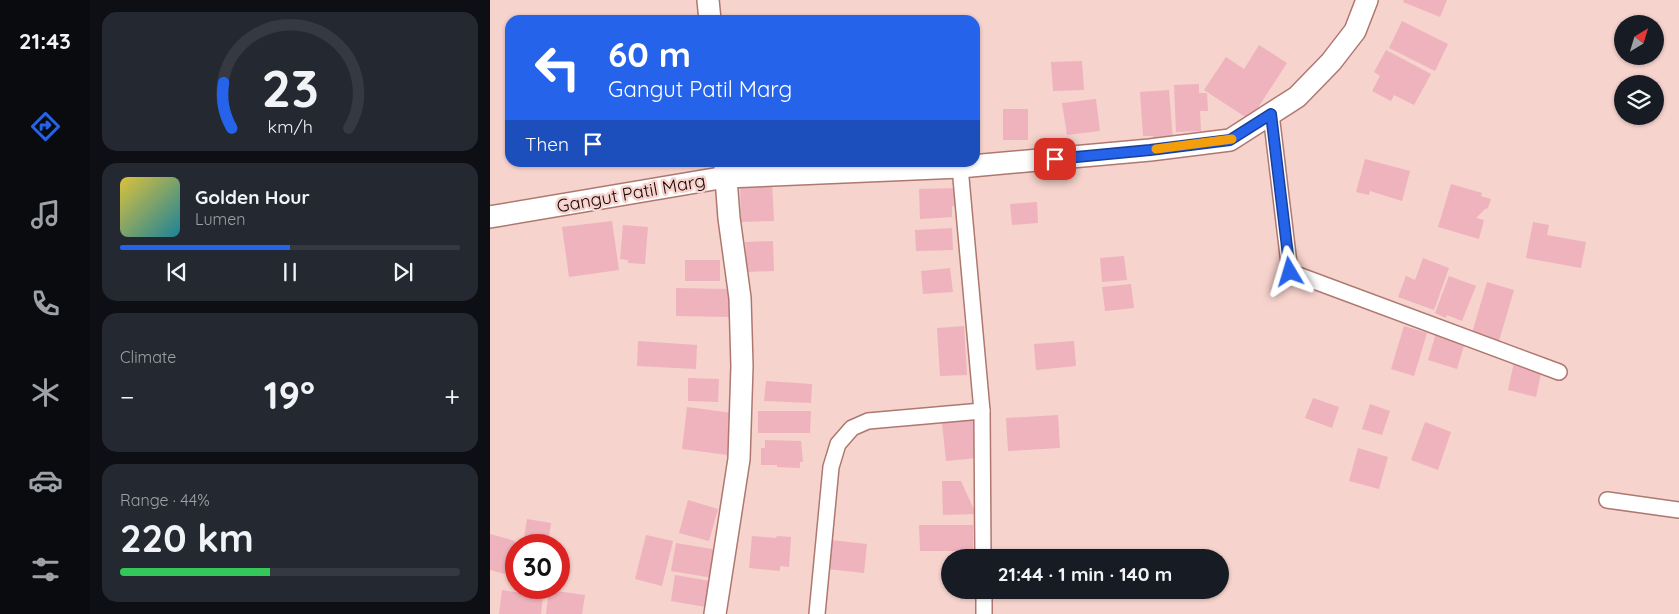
<!DOCTYPE html>
<html lang="en">
<head>
<meta charset="utf-8">
<style>
	:root { --surface:#171b24; --page:#242831; --text:#f1f3f6; --muted:#9ea1a6; --line:#363941; --accent:#2563eb }
	body { margin:0; font-family:Quicksand,sans-serif; background:var(--page); color:var(--text); height:100vh; display:flex; flex-direction:column; font-size:19px; white-space:nowrap }
	* { box-sizing:border-box; margin:0 }
	p { font-size:16px; color:var(--muted) }
	.icon { flex:none; width:28px; height:28px; fill:none; stroke:currentColor; stroke-width:2; stroke-linecap:round; stroke-linejoin:round }
	.map { position:relative; flex:1; overflow:hidden }
	.details { display:flex; flex-direction:column; gap:12px; padding:12px; background:#0d0f14; width:400px }
	.details>* { flex:none }
	.banner { position:absolute; left:15px; top:15px; width:475px; height:152px; border-radius:15px; box-shadow:0 1px 4px #0004; background:#2563eb; color:#fff; overflow:hidden }
	.needle { width:32px; rotate:38deg }
	.tools { position:absolute; left:1124px; top:15px; display:grid; gap:10px }
	.tools a { display:grid; place-items:center; width:50px; height:50px; border-radius:50%; background:var(--surface); box-shadow:0 1px 4px #0004; font-size:25px }
	.speed { position:absolute; left:15px; top:534px; display:flex; gap:10px; font-size:25px; font-weight:700; text-align:center }
	.speed>* { display:grid; place-content:center; width:65px; height:65px; border-radius:50%; background:var(--surface); box-shadow:0 1px 4px #0004; line-height:1 }
	.speed .limit { border:8px solid #d22; background:#fff; color:#111 }
	.pin { position:absolute; display:grid; place-items:center; width:42px; height:42px; color:#fff; margin:-21px; border-radius:10px; box-shadow:0 2px 8px #0006 }
	.me { position:absolute; width:55px; margin:-28px; rotate:353deg; stroke-linejoin:round; filter:drop-shadow(0 0 4px #0008) }
	.turn { display:flex; align-items:center; gap:18px; height:105px; padding:0 20px; font-size:22px }
	.turn .icon { width:65px; height:65px; stroke-width:2.5 }
	.turn b { display:block; font-size:35px; line-height:42px }
	.then { display:flex; align-items:center; height:48px; padding:0 20px; background:#0003; gap:10px; font-size:19px }
	.big { font-size:38px; font-weight:700; line-height:1.1 }
	.details .card { flex:1; display:flex; flex-direction:column; justify-content:center; gap:8px; min-width:0; padding:0 18px; border-radius:15px; background:var(--page) }
	.details .dial { align-items:center; gap:0 }
	.dial svg { height:130px; overflow:visible; fill:none; stroke:var(--line); stroke-width:7; stroke-linecap:round; text-anchor:middle }
	.dial text { fill:var(--text); stroke:none }
	.song { display:flex; align-items:center; gap:15px }
	.cover { width:60px; height:60px; border-radius:8px; background:linear-gradient(135deg,hsl(50 70% 55%),hsl(190 70% 35%)) }
	.played { height:5px; border-radius:2px; background:linear-gradient(90deg,var(--accent) 50%,var(--line) 50%) }
	.keys { display:flex; justify-content:space-around; direction:ltr }
	.heat { display:flex; justify-content:space-between; align-items:center; font-size:28px; direction:ltr }
	.charge { height:8px; border-radius:4px; background:linear-gradient(90deg,#34c759 44%,var(--line) 0) }
	.trip { position:absolute; left:451px; top:549px; width:288px; height:50px; border-radius:25px; background:var(--surface); box-shadow:0 1px 4px #0004; font-weight:700; line-height:50px; text-align:center }
	main { display:flex; flex:1; min-height:0 }
	.tabs { display:flex; flex-direction:column; width:90px; justify-content:space-around; align-items:center; background:#090b0e; color:var(--muted) }
	.tabs .icon { width:35px; height:35px }
	.tabs .selected { color:var(--accent) }
	.tabs b { font-size:22px; color:var(--text) }
	.map>svg:first-child { display:block }
</style>
</head>
<body>
<main>
<nav class="tabs">
<b>21:43</b>
<svg class="icon selected" aria-label="directions" viewBox="0 0 24 24"><path d="M12 3l9 9-9 9-9-9zM9 14v-3h6M13 9l2 2-2 2"/></svg>
<svg class="icon" aria-label="music" viewBox="0 0 24 24"><path d="M9 18V5l10-2v13"/><circle cx="6" cy="18" r="3"/><circle cx="16" cy="16" r="3"/></svg>
<svg class="icon" aria-label="phone" viewBox="0 0 24 24"><path d="M5 4h4l2 5-3 2q2 4 5 5l2-3 5 2v4C11 20 4 13 5 4z"/></svg>
<svg class="icon" aria-label="climate" viewBox="0 0 24 24"><path d="M12 3v18M4 7l16 10M4 17L20 7"/></svg>
<svg class="icon" aria-label="car" viewBox="0 0 24 24"><path d="M5 17H2v-5l4-1 3-4h7l3 4 3 1v5h-3M9 17h6M6 11h13"/><circle cx="7" cy="17" r="2"/><circle cx="17" cy="17" r="2"/></svg>
<svg class="icon" aria-label="filters" viewBox="0 0 24 24"><path d="M4 7h16M4 17h16"/><circle cx="9" cy="7" r="2"/><circle cx="15" cy="17" r="2"/></svg>
</nav>
<section class="details">
<div class="card dial"><svg viewBox="0 0 100 80">
<path d="M14 69A42 42 0 1 1 86 69"/>
<path d="M14 69A42 42 0 0 1 9 41" stroke="#2563eb"/>
<text x="50" y="56" font-size="32" font-weight="700">23</text>
<text x="50" y="72" font-size="11">km/h</text>
</svg></div>
<div class="card">
<div class="song"><i class="cover"></i><div><b>Golden Hour</b><p>Lumen</p></div></div>
<div class="played"></div>
<div class="keys"><svg class="icon" aria-label="previous" viewBox="0 0 24 24"><path d="M18 5L8 12l10 7zM5 5v14"/></svg><svg class="icon" aria-label="pause" viewBox="0 0 24 24"><path d="M8 5v14M16 5v14"/></svg><svg class="icon" aria-label="next" viewBox="0 0 24 24"><path d="M6 5l10 7-10 7zM19 5v14"/></svg></div>
</div>
<div class="card"><p>Climate</p>
<div class="heat"><a>−</a><b class="big">19°</b><a>+</a></div>
</div>
<div class="card"><p>Range · 44%</p><b class="big">220 km</b><div class="charge"></div></div>
</section>
<div class="map">
<svg width="1189" height="614" viewBox="0 0 1189 614">
	<rect width="100%" height="100%" fill="#f7d3cd"/>
	<!-- building -->
	<g fill="#eeb3bd">
		<polygon points="914,0 957,0 950,17 913,2"/>
		<polygon points="290,15 322,19 322,20 289,20"/>
		<polygon points="912,21 958,44 945,71 899,48"/>
		<polygon points="769,45 797,63 760,120 714,90 736,57 754,69"/>
		<polygon points="896,50 941,74 924,105 904,95 901,101 882,91 890,76 884,72"/>
		<polygon points="592,61 594,90 563,91 561,62"/>
		<polygon points="709,84 709,93 717,93 718,111 710,111 711,131 686,132 684,85"/>
		<polygon points="679,90 683,140 663,142 663,136 653,136 650,92"/>
		<polygon points="606,99 610,131 577,135 572,103"/>
		<rect x="513" y="109" width="25" height="31"/>
		<polygon points="875,159 920,171 912,201 880,191 879,195 866,192"/>
		<polygon points="282,183 284,221 251,222 250,184"/>
		<polygon points="961,184 992,193 991,196 1001,199 998,208 995,209 986,218 994,220 989,239 948,227"/>
		<polygon points="466,188 467,206 462,206 462,217 430,219 429,189"/>
		<polygon points="547,202 548,223 522,225 520,204"/>
		<polygon points="122,221 129,270 79,277 72,227"/>
		<polygon points="1043,222 1059,225 1057,235 1096,242 1091,268 1036,258"/>
		<polygon points="133,225 158,227 155,264 138,263 138,260 130,259"/>
		<polygon points="462,228 463,250 426,251 425,230"/>
		<polygon points="283,241 284,271 257,272 255,242"/>
		<polygon points="634,256 637,280 612,282 610,258"/>
		<polygon points="933,258 959,268 944,310 908,297 916,276 925,280"/>
		<rect x="195" y="260" width="35" height="21"/>
		<polygon points="460,268 463,292 433,294 431,271"/>
		<polygon points="959,276 986,286 972,321 957,315 956,318 945,313"/>
		<polygon points="997,282 1024,290 1009,341 982,333"/>
		<polygon points="641,284 644,308 615,311 612,287"/>
		<polygon points="186,288 242,289 241,317 186,316"/>
		<polygon points="474,326 477,375 450,376 447,328"/>
		<polygon points="914,326 937,333 924,376 901,369"/>
		<polygon points="946,333 975,342 967,369 938,360"/>
		<polygon points="148,341 207,345 206,369 147,366"/>
		<polygon points="584,341 586,366 546,370 544,344"/>
		<polygon points="1024,362 1052,369 1046,397 1018,390"/>
		<polygon points="198,378 229,379 228,402 198,401"/>
		<polygon points="276,381 322,384 321,403 274,401"/>
		<polygon points="823,398 849,407 842,428 815,418"/>
		<polygon points="880,404 900,411 892,435 872,429"/>
		<polygon points="197,407 250,414 245,456 192,449"/>
		<polygon points="268,411 321,411 320,433 268,433"/>
		<polygon points="568,415 570,448 518,451 516,418"/>
		<polygon points="484,420 488,458 456,461 452,423"/>
		<polygon points="935,422 961,432 948,470 921,460"/>
		<polygon points="275,440 311,441 313,462 310,462 310,468 287,467 287,465 271,465 271,448 275,448"/>
		<polygon points="868,448 898,457 889,489 859,481"/>
		<polygon points="452,481 471,481 486,514 453,515"/>
		<polygon points="198,500 228,509 219,541 189,533"/>
		<polygon points="37,519 61,523 58,545 33,545"/>
		<polygon points="429,525 483,525 483,551 430,551"/>
		<polygon points="0,534 25,541 15,574 0,570"/>
		<polygon points="156,535 183,541 172,586 145,579"/>
		<polygon points="262,536 286,538 287,536 301,537 299,567 290,566 290,571 259,568"/>
		<polygon points="341,540 377,544 374,573 338,569"/>
		<polygon points="186,543 228,550 223,578 181,571"/>
		<polygon points="185,575 226,582 221,608 181,601"/>
		<polygon points="12,590 53,596 51,614 9,614"/>
		<polygon points="59,590 95,595 92,614 56,614"/>
	</g>
	<g fill="none" stroke-linecap="round" stroke-linejoin="round">
		<!-- street casing -->
		<g stroke="#ae7870" stroke-width="18">
			<g id="street">
				<polyline points="781,114 800,272 1069,372"/>
				<polyline points="470,167 492,411 493,558"/>
				<polyline points="1117,500 1189,510"/>
				<polyline points="494,590 494,614"/>
				<polyline points="327,614 341,467 348,444 362,428 378,421 492,411"/>
			</g>
		</g>
		<!-- secondary casing -->
		<g stroke="#ae7870" stroke-width="24">
			<g id="secondary">
				<polyline points="218,0 220,20"/>
				<polyline points="0,217 236,177 470,167 660,150 740,140 807,97 841,62 865,31 877,0"/>
				<polyline points="225,614 249,459 252,366 250,298 239,218 235,165"/>
			</g>
		</g>
		<!-- street -->
		<use href="#street" stroke="#fff" stroke-width="15"/>
		<!-- secondary -->
		<use href="#secondary" stroke="#fff" stroke-width="21"/>
	</g>
	<g fill="none" stroke-linecap="round" stroke-linejoin="round">
		<!-- route casing -->
		<g stroke="#184099" stroke-width="12">
			<polyline id="route" points="565,159 660,150 740,140 781,114 800,272"/>
		</g>
		<!-- route -->
		<use href="#route" stroke="#2563eb" stroke-width="9"/>
		<!-- slow -->
		<polyline stroke="#f59e0b" stroke-width="9" points="666,149 742,139"/>
	</g>
	<g text-anchor="middle" dominant-baseline="central" stroke-width="5" stroke-linejoin="round" paint-order="stroke">
		<!-- street labels -->
		<g font-size="18" fill="#190605" stroke="#f7d3cd">
			<text transform="translate(141 193) rotate(-10)">Gangut Patil Marg</text>
		</g>
	</g>
</svg>
<div class="tools">
<a><svg class="needle" viewBox="-14 -14 28 28"><path d="M0-13l5 13h-10z" fill="#e53935"/><path d="M0 13l5-13h-10z" fill="#9ea1a6"/></svg></a>
<a><svg class="icon" aria-label="layers" viewBox="0 0 24 24"><path d="M12 4l9 5-9 5-9-5zM3 14l9 5 9-5"/></svg></a>
</div>
<div class="speed"><div class="limit">30</div></div>
<div class="pin" style="left:565px;top:159px;background:#d93025"><svg class="icon" aria-label="arrive" viewBox="0 0 24 24"><path d="M6 21V4h12l-3 4 3 4H6"/></svg></div>
<svg class="me" style="left:800px;top:272px" viewBox="-20 -20 40 40"><path d="M0-17L14 15 0 8-14 15z" fill="#2563eb" stroke="#fff" stroke-width="4"/></svg>
<div class="trip">21:44 · 1 min · 140 m</div>
<div class="banner">
<div class="turn"><svg class="icon" aria-label="left" viewBox="0 0 24 24"><path d="M17 20v-9H6M10 6l-5 5 5 5"/></svg><div><b>60 m</b>Gangut Patil Marg</div></div>
<div class="then">Then<svg class="icon" aria-label="arrive" viewBox="0 0 24 24"><path d="M6 21V4h12l-3 4 3 4H6"/></svg></div>
</div>
</div>
</main>
</body>
</html>
